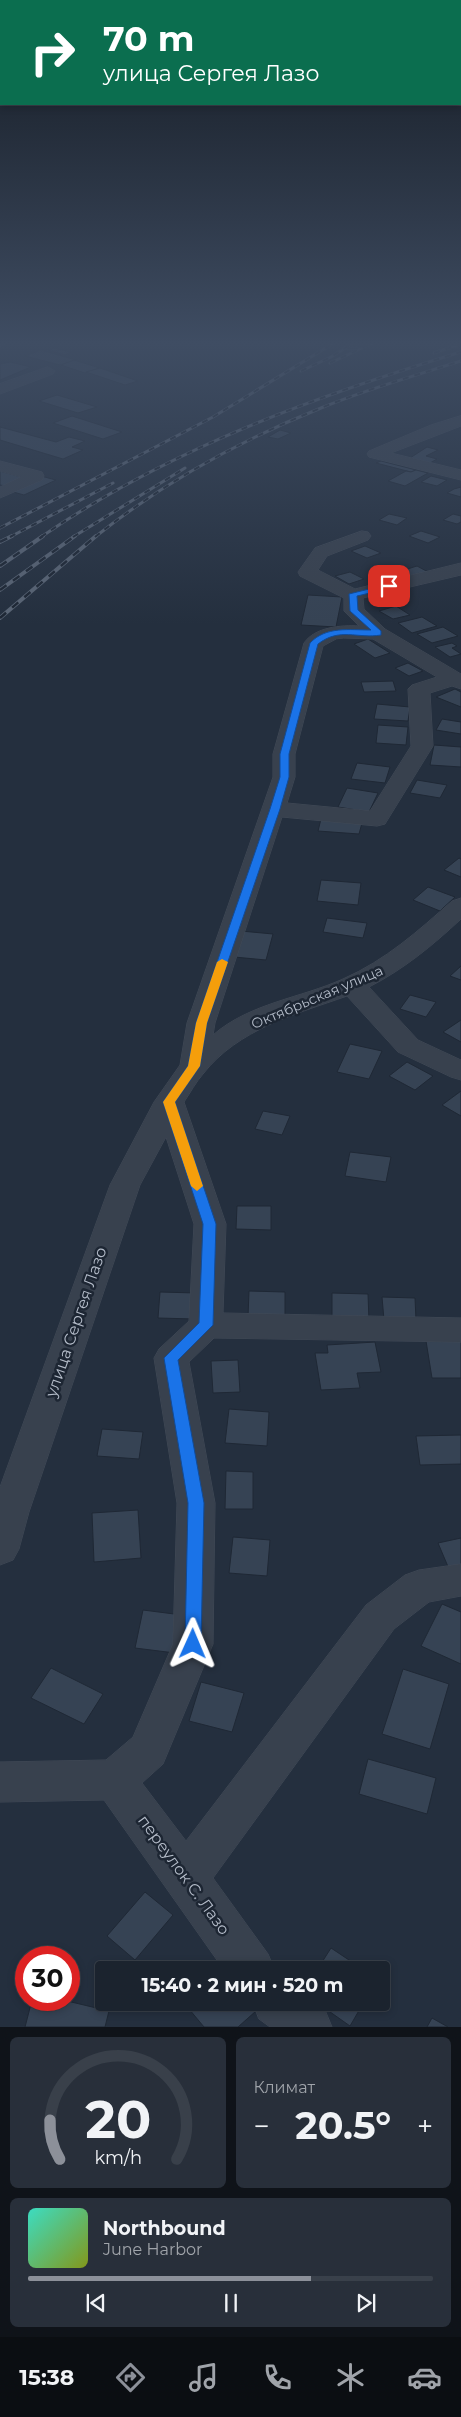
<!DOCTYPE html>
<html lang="ru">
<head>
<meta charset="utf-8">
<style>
	:root { --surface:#1b232e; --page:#282f3a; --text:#f1f3f6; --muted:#a0a4aa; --line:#39404a; --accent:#8c9099 }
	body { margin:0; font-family:Montserrat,sans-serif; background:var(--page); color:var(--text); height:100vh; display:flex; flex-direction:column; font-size:19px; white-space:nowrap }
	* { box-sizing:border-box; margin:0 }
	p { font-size:16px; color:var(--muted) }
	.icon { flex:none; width:28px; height:28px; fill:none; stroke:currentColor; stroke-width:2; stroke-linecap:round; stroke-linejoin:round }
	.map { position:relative; height:2027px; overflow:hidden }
	.side { display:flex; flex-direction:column; gap:10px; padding:10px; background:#0f1319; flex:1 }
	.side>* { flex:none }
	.hud { position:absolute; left:0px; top:0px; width:461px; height:105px; box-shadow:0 2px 8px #0003,0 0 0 1px var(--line); background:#0b6e4f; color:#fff; overflow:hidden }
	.speed { position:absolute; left:15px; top:1946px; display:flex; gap:10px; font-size:25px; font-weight:700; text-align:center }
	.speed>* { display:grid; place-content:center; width:65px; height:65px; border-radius:50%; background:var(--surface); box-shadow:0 2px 8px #0003,0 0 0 1px var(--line); line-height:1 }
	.speed .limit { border:8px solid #d22; background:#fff; color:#111 }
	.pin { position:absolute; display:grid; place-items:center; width:42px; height:42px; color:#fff; margin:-21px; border-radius:10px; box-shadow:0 2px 8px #0006 }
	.me { position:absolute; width:55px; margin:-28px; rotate:1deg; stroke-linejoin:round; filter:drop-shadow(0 0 4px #0008) }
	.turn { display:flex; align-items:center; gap:18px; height:105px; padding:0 20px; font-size:22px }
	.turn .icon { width:65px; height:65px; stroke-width:2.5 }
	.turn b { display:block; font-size:35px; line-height:42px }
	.big { font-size:38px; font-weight:700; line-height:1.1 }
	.side .tile { flex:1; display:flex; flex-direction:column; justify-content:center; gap:8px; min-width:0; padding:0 18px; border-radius:8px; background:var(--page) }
	.side .dial { align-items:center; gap:0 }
	.dial svg { height:130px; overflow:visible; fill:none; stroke:var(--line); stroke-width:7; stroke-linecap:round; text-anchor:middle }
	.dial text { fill:var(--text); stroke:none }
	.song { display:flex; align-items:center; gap:15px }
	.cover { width:60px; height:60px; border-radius:8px; background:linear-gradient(135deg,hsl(170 70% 55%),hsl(70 70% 35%)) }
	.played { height:5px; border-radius:2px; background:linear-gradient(90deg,var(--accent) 70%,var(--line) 70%) }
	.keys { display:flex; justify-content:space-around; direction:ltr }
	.heat { display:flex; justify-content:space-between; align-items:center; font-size:28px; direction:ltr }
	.side .tiles { flex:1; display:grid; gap:10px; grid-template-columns:1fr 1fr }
	.tile:last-child { grid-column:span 2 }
	.trip { position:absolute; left:95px; top:1961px; width:295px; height:50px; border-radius:5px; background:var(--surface); box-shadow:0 2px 8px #0003,0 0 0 1px var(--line); font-weight:700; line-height:50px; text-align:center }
	.dock { display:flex; height:80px; justify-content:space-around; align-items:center; background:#0b0e12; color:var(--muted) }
	.dock .icon { width:35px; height:35px }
	.dock .selected { color:var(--accent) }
	.dock b { font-size:22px; color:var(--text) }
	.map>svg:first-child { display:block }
</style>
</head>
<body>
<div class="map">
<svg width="461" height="2027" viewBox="0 0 461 2027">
	<rect width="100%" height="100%" fill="#242f3e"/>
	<!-- building -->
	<g fill="#364354" stroke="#1f2835">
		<polygon points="362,341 372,341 351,352 344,350"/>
		<polygon points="54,348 71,352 65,355 48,350"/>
		<polygon points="41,350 76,360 60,365 25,356"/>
		<polygon points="74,360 100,368 85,373 61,365"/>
		<polygon points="10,362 31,367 0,380 0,364"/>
		<polygon points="100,368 138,381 125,385 86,372"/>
		<polygon points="57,395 97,407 78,413 39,401"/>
		<polygon points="72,416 122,432 103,439 53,423"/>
		<polygon points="0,427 56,442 69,437 85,441 72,447 83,450 63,459 0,440"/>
		<polygon points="280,430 291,433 278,439 268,437"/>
		<polygon points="427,447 438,450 426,456 437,459 430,463 410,458"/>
		<polygon points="381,461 416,470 411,472 376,463"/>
		<polygon points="416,470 428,473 405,486 388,481 406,471 411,472"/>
		<polygon points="0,471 25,478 6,486 0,485"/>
		<polygon points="37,475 56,480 24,495 6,490"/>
		<polygon points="431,476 447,480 437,486 421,482"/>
		<polygon points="461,487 461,497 447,493 454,489"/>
		<polygon points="389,514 407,518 397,525 379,520"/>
		<polygon points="453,514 461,516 461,522 457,524 443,520"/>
		<polygon points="421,531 440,537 428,543 409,536"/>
		<polygon points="365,546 381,553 367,558 351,551"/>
		<polygon points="417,566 430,573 414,578 401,571"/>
		<polygon points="350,572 364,579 349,584 335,576"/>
		<polygon points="308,595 342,597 336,627 301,625"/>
		<polygon points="396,606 410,615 393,619 379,611"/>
		<polygon points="422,617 437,626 412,633 398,623"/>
		<polygon points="443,627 458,636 432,643 417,634"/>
		<polygon points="368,639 390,653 375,658 354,644"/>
		<polygon points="452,643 457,646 452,648 461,654 450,657 435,647"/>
		<polygon points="408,663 423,671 409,676 395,668"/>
		<polygon points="393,681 396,691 364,692 361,682"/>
		<polygon points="455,689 461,692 461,707 436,697"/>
		<polygon points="377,704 410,707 408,721 374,719"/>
		<polygon points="442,719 461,722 461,734 436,730"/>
		<polygon points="378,725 408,727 406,745 376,743"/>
		<polygon points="434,745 461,747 461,767 430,765"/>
		<polygon points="357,763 390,767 385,783 351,779"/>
		<polygon points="417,780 447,785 440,798 410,793"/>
		<polygon points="347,788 378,793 369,812 338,807"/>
		<polygon points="321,819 362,823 359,834 318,831"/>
		<polygon points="459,858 461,859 461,877 444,870"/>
		<polygon points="321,880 361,883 358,905 317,901"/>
		<polygon points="428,887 455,897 440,911 413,900"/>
		<polygon points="327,918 367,923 363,938 323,932"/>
		<polygon points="241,931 273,934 266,960 234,957"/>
		<polygon points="461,966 461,980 450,976"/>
		<polygon points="410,995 436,1002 426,1017 400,1009"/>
		<polygon points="461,1020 461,1042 443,1032"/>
		<polygon points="350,1044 382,1051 369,1079 337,1072"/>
		<polygon points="407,1062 433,1076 415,1090 389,1076"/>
		<polygon points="461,1091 461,1116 442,1105"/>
		<polygon points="263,1111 290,1116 282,1135 255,1129"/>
		<polygon points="350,1152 391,1157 386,1182 345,1176"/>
		<polygon points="237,1206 271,1206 271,1230 236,1229"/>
		<polygon points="249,1291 285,1292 285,1318 248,1317"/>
		<polygon points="160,1292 196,1293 194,1319 158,1318"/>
		<polygon points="332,1293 368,1294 369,1321 332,1320"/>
		<polygon points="382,1297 415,1298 416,1320 384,1320"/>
		<polygon points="461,1340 461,1378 432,1378 426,1341"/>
		<polygon points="375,1342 381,1372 357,1373 360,1388 321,1390 315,1353 328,1353 327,1345"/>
		<polygon points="238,1360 240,1392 213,1393 211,1361"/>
		<polygon points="229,1409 269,1412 267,1446 225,1443"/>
		<polygon points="102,1429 143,1432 139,1459 97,1456"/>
		<polygon points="461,1435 461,1464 420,1465 416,1436"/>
		<polygon points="226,1471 253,1472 253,1509 225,1509"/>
		<polygon points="138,1510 141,1558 94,1562 92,1513"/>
		<polygon points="233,1537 270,1540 267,1576 229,1573"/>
		<polygon points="461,1538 461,1567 449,1569 438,1543"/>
		<polygon points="442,1604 461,1612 461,1664 421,1646"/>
		<polygon points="143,1610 182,1615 175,1653 135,1648"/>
		<polygon points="51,1668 103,1694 84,1724 31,1698"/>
		<polygon points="403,1669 449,1684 430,1749 382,1734"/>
		<polygon points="201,1682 244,1693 232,1732 189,1721"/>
		<polygon points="368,1759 436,1778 427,1814 359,1794"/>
		<polygon points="145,1892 173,1915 135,1960 107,1936"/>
		<polygon points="331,1948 364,1970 317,1970"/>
		<polygon points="32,2000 63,2000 109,2011 105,2027 25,2027"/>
		<polygon points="249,2002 256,2011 238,2027 204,2027 184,2003"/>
		<polygon points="316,2002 364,2002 350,2026"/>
		<polygon points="432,2018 448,2027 427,2027"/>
	</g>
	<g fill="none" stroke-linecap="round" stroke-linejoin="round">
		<!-- minor casing -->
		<g stroke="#414a57" stroke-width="1">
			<g id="minor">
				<polygon points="48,367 55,371 53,374 0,394 0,384"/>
				<polygon points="461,416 461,426 391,453 461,470 461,480 369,457 367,454 369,451 431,425"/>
				<polygon points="0,461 42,472 44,476 42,480 0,498 0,487 21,477 0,471"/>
				<path d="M362 531 368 532 371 536 368 540 327 556 318 570 355 589 461 563V575L363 598 364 609 385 629 461 674V689L452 686 430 693 433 746 385 824 377 826 282 817 215 1023 213 1035C250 1003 301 998 343 979 386 960 418 931 452 901L461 898V919C432 946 404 969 369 987L418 1040 461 1060V1080L451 1077 398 1052 347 996C296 1014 238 1029 203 1074 196 1082 190 1093 184 1102L226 1224 223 1313 461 1318V1342L214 1338 189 1362 215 1503 213 1644 163 1764 142 1783 186 1841 366 1605 405 1575 419 1570 461 1564V1596L429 1602 394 1629 213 1878 268 1954 275 1970H224L104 1800 0 1802V1762L106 1760 133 1737 173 1644 177 1503 154 1358 159 1349 189 1321 194 1224 166 1137 140 1185 29 1512 19 1549 13 1560 0 1565V1487L110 1185 154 1102 180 1065 187 1023 273 777V754L304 643C315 627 341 625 359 626L344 611V598L300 576 298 572 315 548ZM344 638 373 639 437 677 412 685 408 689 411 746 370 811 287 803 295 777V754L323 646 336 639Z"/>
				<polygon points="253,2002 315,2002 325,2010 332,2027 270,2027 259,2019"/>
			</g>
		</g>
		<!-- major casing -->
		<g stroke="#414a57" stroke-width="1">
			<polygon id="major" points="0,341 11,341 0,347"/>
		</g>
		<!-- minor -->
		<use href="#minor" fill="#38414e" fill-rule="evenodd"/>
		<!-- major -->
		<use href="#major" fill="#56606e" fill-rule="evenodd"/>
		<!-- rail-far1 casing -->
		<g stroke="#5a6575" stroke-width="3">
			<g id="rail-far1">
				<polyline points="434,353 461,344"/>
				<polyline points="330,363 377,341"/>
				<polyline points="301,371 331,357 356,341"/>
				<polyline points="0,528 213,417 337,341"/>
				<polyline points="10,537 113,483"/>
				<path d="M41 537C169 449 314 397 461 352"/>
				<polyline points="73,537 185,468"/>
				<path d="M95 537C163 483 241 440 321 408 367 389 414 376 461 361"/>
			</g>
		</g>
		<!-- rail casing -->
		<g stroke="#5a6575" stroke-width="4">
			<g id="rail">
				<polyline points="0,542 12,536"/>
				<polyline points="0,566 43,536"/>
				<polyline points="0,590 75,536"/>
				<polyline points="0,618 96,536"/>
			</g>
		</g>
		<!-- rail-far1 -->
		<use href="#rail-far1" stroke="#1d2633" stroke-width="2" stroke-dasharray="6" stroke-linecap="butt"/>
		<!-- rail -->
		<use href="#rail" stroke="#1d2633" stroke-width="2.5" stroke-dasharray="8" stroke-linecap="butt"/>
	</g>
	<!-- sky -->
	<linearGradient id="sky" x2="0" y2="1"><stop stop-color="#141a22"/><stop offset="0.55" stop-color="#3f4d63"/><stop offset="1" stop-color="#3f4d63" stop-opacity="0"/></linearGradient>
	<rect width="461" height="624" fill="url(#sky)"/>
	<!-- route -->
	<path fill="#1a73e8" stroke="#114b97" d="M389 584H392V588L357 596 358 610 381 631V635C357 639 340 627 318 644L289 754V777L280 809 207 1023 200 1066 175 1102 216 1224 213 1325 178 1360 204 1503 201 1644 199 1649 193 1651 187 1649 185 1644 188 1503 164 1358 199 1323 203 1224 163 1102 188 1066 196 1023 270 809 280 777V754L310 643C326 626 349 630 371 630L350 611 349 594Z"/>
	<!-- slow -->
	<polygon fill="#f59e0b" points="222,959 228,962 207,1023 200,1066 175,1102 203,1186 197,1191 191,1186 163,1102 188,1066 196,1023 217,962"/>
	<g text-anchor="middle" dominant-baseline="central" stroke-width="5" stroke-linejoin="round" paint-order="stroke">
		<!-- street labels -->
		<g font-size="14" fill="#b4bcc9" stroke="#1d2633">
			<text transform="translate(317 997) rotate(-23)">Октябрьская улица</text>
		</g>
		<!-- near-street labels -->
		<g font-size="16" fill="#b4bcc9" stroke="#1d2633">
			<text transform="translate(76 1322) rotate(-71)">улица Сергея Лазо</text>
			<text transform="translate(184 1875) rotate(54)">переулок С. Лазо</text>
		</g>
	</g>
</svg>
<div class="speed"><div class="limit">30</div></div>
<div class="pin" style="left:389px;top:586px;background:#d93025"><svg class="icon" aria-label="arrive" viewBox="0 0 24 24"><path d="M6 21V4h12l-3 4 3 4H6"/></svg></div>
<svg class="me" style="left:193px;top:1644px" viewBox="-20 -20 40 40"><path d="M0-17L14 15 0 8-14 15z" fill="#1a73e8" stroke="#fff" stroke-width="4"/></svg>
<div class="trip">15:40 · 2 мин · 520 m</div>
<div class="hud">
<div class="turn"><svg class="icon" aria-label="right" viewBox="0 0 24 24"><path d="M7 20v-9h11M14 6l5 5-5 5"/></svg><div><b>70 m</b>улица Сергея Лазо</div></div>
</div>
</div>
<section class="side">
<div class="tiles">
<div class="tile dial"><svg viewBox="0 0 100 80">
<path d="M14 69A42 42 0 1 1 86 69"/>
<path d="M14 69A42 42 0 0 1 8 45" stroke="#8c9099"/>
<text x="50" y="56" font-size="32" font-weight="700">20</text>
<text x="50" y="72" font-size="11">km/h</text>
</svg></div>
<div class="tile"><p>Климат</p>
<div class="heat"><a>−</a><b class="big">20.5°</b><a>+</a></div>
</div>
<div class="tile">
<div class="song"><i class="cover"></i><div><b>Northbound</b><p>June Harbor</p></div></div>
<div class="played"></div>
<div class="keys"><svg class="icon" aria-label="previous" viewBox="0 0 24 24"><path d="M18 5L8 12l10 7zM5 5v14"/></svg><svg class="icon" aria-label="pause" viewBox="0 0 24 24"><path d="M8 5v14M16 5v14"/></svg><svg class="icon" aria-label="next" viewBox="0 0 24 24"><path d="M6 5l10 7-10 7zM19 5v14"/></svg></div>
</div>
</div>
</section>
<nav class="dock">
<b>15:38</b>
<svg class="icon selected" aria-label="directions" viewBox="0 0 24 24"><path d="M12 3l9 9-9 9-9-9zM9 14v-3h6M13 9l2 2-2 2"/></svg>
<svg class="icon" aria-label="music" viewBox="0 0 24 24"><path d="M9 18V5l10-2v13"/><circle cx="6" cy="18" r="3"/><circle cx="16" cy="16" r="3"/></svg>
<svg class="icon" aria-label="phone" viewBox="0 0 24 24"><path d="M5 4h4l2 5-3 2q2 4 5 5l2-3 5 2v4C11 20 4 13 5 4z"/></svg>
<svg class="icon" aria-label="climate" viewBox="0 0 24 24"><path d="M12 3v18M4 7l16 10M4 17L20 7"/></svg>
<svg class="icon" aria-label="car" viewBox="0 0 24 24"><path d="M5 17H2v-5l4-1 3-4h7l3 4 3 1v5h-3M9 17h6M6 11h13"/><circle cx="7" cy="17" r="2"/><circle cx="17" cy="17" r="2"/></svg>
</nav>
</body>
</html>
